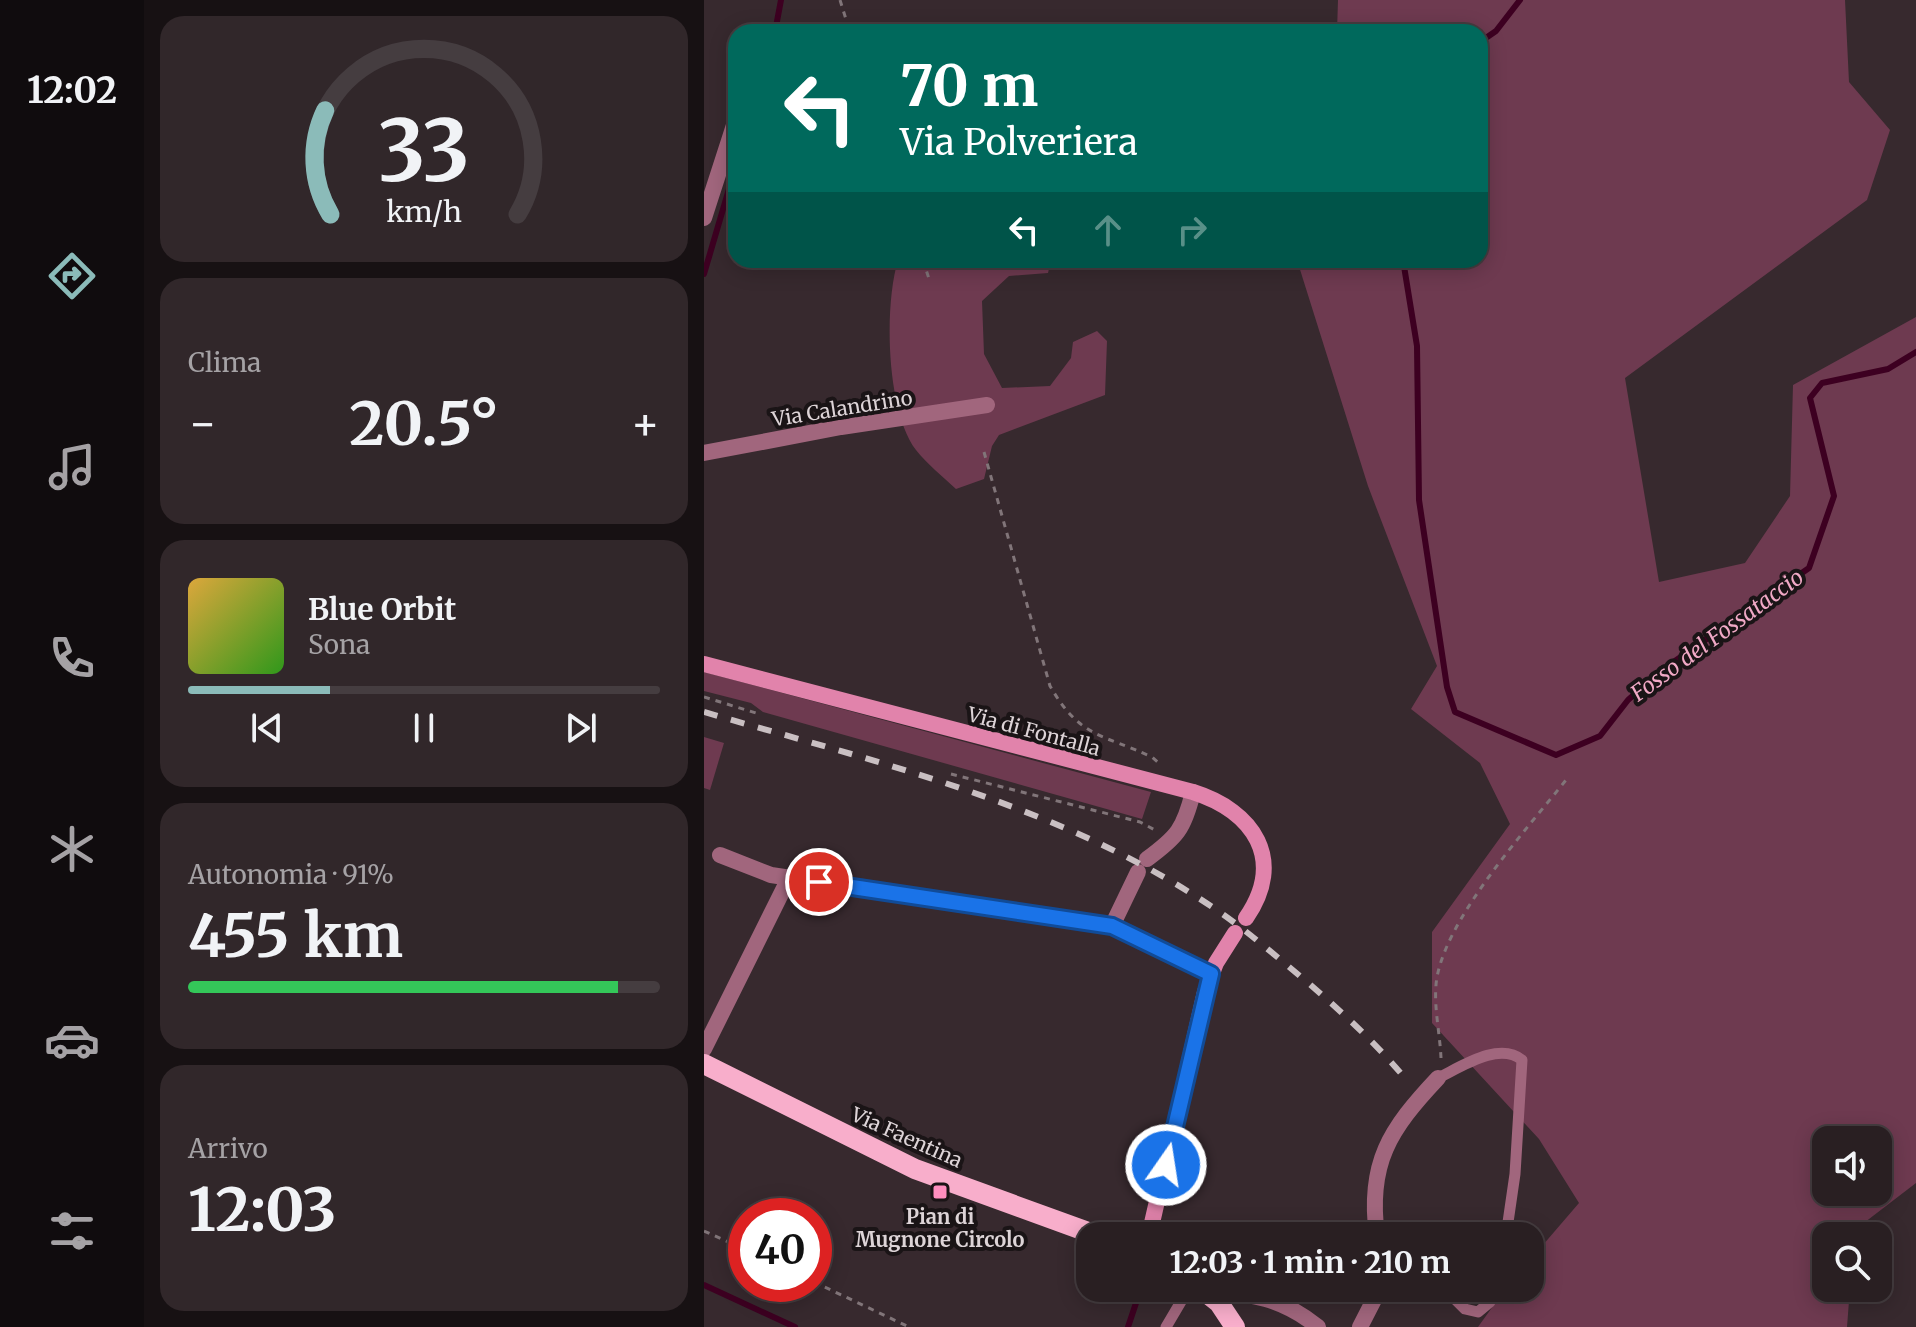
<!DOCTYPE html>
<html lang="it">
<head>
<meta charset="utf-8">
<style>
	:root { --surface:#291f22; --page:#31272a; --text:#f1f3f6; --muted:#a5a2a5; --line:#453d40; --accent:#8bbbb9 }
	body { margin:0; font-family:Merriweather,serif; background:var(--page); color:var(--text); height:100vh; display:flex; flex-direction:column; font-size:30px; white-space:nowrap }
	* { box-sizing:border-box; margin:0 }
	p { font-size:26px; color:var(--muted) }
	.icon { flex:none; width:44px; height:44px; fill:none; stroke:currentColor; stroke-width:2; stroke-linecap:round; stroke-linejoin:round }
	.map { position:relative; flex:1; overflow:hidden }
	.sheet { display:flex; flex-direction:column; gap:16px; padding:16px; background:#171113; width:560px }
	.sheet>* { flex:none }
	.top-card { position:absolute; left:24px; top:24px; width:760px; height:244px; border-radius:24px; box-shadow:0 4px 20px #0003,0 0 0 2px var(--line); background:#00695c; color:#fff; overflow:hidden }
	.tools { position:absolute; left:1108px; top:1126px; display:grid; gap:16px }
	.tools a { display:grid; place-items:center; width:80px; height:80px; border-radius:16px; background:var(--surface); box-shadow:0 4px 20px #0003,0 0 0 2px var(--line); font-size:40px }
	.speed { position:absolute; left:24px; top:1198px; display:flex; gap:16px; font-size:40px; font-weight:700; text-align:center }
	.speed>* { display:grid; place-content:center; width:104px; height:104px; border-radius:50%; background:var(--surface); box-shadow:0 4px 20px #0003,0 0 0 2px var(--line); line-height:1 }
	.speed .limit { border:12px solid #d22; background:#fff; color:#111 }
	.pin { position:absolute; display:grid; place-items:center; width:68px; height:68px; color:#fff; margin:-34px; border:4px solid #fff; border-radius:50%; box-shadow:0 2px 8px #0007 }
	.me { position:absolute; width:88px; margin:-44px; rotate:13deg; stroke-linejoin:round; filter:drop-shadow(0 0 6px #0008) }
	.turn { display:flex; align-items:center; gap:28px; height:168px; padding:0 40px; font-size:36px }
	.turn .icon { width:104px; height:104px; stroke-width:2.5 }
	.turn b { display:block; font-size:56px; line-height:68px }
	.lanes { display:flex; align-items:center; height:76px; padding:0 40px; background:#0003; justify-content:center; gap:40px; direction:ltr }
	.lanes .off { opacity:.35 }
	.big { font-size:60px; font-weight:700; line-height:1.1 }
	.sheet .widget { flex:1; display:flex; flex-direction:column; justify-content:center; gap:12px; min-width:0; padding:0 28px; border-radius:24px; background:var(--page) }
	.sheet .dial { align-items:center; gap:0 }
	.dial svg { height:208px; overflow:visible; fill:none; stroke:var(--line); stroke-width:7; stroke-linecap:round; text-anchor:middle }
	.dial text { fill:var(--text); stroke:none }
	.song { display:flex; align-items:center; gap:24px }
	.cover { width:96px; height:96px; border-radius:12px; background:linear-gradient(135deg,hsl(40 70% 55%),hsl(110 70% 35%)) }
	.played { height:8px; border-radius:4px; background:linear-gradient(90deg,var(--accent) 30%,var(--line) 30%) }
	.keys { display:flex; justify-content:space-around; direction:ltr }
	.heat { display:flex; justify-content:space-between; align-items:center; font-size:44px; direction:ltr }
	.charge { height:12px; border-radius:6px; background:linear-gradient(90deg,#34c759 91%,var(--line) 0) }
	.trip { position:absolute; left:372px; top:1222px; width:468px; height:80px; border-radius:24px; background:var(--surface); box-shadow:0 4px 20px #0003,0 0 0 2px var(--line); font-weight:700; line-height:80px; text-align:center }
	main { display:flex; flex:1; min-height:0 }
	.tab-bar { display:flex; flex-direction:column; width:144px; justify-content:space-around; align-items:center; background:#100c0e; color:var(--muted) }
	.tab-bar .icon { width:56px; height:56px }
	.tab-bar .current { color:var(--accent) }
	.tab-bar b { font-size:36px; color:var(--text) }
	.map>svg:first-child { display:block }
</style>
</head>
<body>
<main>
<nav class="tab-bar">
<b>12:02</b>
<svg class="icon current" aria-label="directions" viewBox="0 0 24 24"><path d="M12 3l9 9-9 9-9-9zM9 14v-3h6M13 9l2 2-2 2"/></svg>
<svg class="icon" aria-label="music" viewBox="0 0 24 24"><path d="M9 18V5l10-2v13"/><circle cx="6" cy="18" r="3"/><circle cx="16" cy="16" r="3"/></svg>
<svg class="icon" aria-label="phone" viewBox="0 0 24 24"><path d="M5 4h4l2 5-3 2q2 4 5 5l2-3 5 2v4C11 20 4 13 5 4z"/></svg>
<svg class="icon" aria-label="climate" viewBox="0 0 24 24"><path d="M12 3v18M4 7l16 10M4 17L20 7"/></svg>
<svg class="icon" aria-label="car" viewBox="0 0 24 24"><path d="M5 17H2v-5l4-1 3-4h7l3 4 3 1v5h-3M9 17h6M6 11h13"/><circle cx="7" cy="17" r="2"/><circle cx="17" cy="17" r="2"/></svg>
<svg class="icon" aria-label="filters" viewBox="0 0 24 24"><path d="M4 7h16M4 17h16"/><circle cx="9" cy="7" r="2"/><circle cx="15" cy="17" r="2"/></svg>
</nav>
<section class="sheet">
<div class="widget dial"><svg viewBox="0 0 100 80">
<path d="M14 69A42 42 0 1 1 86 69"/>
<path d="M14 69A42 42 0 0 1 12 29" stroke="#8bbbb9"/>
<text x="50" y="56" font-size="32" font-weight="700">33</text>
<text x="50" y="72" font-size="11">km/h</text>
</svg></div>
<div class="widget"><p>Clima</p>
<div class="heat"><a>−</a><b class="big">20.5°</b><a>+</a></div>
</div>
<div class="widget">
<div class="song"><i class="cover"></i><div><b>Blue Orbit</b><p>Sona</p></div></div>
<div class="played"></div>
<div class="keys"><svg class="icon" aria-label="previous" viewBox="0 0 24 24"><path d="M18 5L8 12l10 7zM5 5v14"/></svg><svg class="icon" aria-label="pause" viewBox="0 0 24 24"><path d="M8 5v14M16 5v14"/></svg><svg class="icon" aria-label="next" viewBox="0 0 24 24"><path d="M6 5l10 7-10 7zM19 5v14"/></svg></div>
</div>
<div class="widget"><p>Autonomia · 91%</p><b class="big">455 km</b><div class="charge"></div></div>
<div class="widget"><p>Arrivo</p><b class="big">12:03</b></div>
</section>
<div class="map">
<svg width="1212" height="1327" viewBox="0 0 1212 1327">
	<rect width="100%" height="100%" fill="#37292e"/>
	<!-- green -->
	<g fill="#6e3a50" fill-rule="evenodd">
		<path d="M634 0H1141L1145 82 1186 130 1163 200 921 378 955 582 1041 563 1086 496 1089 385 1212 317V1183L1152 1229 1151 1236H1122V1288H1146L1143 1327H774L802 1288H826V1260L875 1203 835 1139 728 1023V932L806 824 776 763 707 709 733 666 664 486 593 260H776V32H633ZM1122 1140H1174V1192H1122Z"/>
		<path d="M194 260H347L344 273 305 276 278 301 280 354 298 388 346 386 367 358 369 342 393 331 403 341 401 395 295 435 288 446 280 479 252 489C239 477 223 464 212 450 182 410 180 306 194 260Z"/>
		<polygon points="0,672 447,792 438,819 59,712 47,703 0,691"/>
		<polygon points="0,737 20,743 6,790 0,788"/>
	</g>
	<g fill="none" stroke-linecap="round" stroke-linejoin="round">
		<!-- stream -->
		<g stroke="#3d0021" stroke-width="6">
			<polyline points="71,32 77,0"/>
			<polyline points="776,42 792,31 816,0"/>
			<polyline points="699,260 713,346 715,500 743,687 751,712 852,755 896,736 924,700 958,670 1105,568 1130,496 1106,398 1118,383 1184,369 1212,352"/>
			<polyline points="0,274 32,165"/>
			<polyline points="0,1285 91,1327"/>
			<polyline points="424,1327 437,1288"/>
		</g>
		<!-- path -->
		<g stroke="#817579" stroke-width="3" stroke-dasharray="6 6" stroke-linecap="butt">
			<polyline points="136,0 146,32"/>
			<polyline points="219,260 226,282"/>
			<path d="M280 452 346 686C376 738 398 734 448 757L457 765"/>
			<polyline points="0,697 52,713 50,717"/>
			<polyline points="247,774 436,822 451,830"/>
			<path d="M737 1058C736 1034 730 1009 732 985 737 923 823 829 862 780"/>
			<polyline points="0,1231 42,1250"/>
			<polyline points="110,1282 205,1327"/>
		</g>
		<!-- lane -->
		<g stroke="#a1667d" stroke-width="11">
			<path d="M734 1078C757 1067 795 1041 818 1060L811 1174 802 1236"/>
			<polyline points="740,1288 761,1309 774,1312 786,1302 790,1288"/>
			<polyline points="462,1327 485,1288"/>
		</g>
		<!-- street -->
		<g stroke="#a1667d" stroke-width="16">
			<polyline points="0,218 32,119"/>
			<polyline points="0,453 137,427 283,405"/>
			<polyline points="16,855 67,875 408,926 507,974"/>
			<path d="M443 859C473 837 480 829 489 792"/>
			<polyline points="408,926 434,872"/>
			<polyline points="0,1049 85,878"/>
			<path d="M673 1236C663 1163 686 1129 734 1078"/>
			<path d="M503 1293C545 1291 581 1300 614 1327"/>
			<polyline points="656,1327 676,1288"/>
		</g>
		<!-- secondary -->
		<g stroke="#e183ab" stroke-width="16">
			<path d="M0 664 489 792C550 811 582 860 542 918"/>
			<polyline points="445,1236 501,992 512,963 531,933"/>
		</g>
		<!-- primary -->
		<g stroke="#f8aecb" stroke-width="20">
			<polyline points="0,1064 211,1169 395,1236"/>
			<polyline points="496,1288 515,1303 531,1327"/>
		</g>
		<!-- rail -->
		<path stroke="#c9bfc2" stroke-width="6" stroke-dasharray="14 14" stroke-linecap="butt" d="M0 712C176 763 364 807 517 913 547 934 574 958 602 981 639 1013 674 1045 705 1083"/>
	</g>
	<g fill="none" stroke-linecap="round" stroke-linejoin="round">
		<!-- route casing -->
		<g stroke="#114b97" stroke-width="20">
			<polyline id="route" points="115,882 408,926 507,974 462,1165"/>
		</g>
		<!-- route -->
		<use href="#route" stroke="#1a73e8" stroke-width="14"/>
	</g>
	<!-- markers -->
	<rect fill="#fe8ebe" stroke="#1a1416" stroke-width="3" x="228" y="1184" width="16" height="16" rx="4"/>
	<g text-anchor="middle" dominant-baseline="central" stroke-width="8" stroke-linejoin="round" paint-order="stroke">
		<!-- street labels -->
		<g font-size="20" fill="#ddd4d7" stroke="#1a1416">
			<text transform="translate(138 408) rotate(-9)">Via Calandrino</text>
			<text transform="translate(330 731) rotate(15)">Via di Fontalla</text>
			<text transform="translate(203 1137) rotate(24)">Via Faentina</text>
		</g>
		<!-- poi labels -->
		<g font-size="20" font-weight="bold" fill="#ddd4d7" stroke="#1a1416">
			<text x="236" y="1216">Pian di<tspan x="236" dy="23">Mugnone Circolo</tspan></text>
		</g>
		<!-- water labels -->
		<g font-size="22" font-style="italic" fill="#f1a9c6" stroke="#1a1416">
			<text transform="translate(1013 635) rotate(-36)">Fosso del Fossataccio</text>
		</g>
	</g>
</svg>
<div class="tools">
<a><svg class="icon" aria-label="sound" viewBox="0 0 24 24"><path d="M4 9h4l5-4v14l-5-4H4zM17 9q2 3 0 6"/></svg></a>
<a><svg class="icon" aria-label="search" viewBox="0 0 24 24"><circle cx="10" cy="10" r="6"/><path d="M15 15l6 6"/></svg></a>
</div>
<div class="speed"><div class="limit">40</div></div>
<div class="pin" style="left:115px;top:882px;background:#d93025"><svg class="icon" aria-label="arrive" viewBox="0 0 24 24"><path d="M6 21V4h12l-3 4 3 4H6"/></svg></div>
<svg class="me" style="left:462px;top:1165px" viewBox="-20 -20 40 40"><circle r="17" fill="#1a73e8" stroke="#fff" stroke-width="3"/><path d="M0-11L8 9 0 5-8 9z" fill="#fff"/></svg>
<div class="trip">12:03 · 1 min · 210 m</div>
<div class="top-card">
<div class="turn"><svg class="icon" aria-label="left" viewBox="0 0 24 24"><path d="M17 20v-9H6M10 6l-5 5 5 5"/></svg><div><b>70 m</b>Via Polveriera</div></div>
<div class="lanes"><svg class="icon" aria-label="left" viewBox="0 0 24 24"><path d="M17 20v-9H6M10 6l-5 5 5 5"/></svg><svg class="icon off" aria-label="ahead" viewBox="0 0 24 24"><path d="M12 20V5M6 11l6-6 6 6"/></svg><svg class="icon off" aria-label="right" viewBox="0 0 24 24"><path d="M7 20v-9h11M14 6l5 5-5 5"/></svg></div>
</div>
</div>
</main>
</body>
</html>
